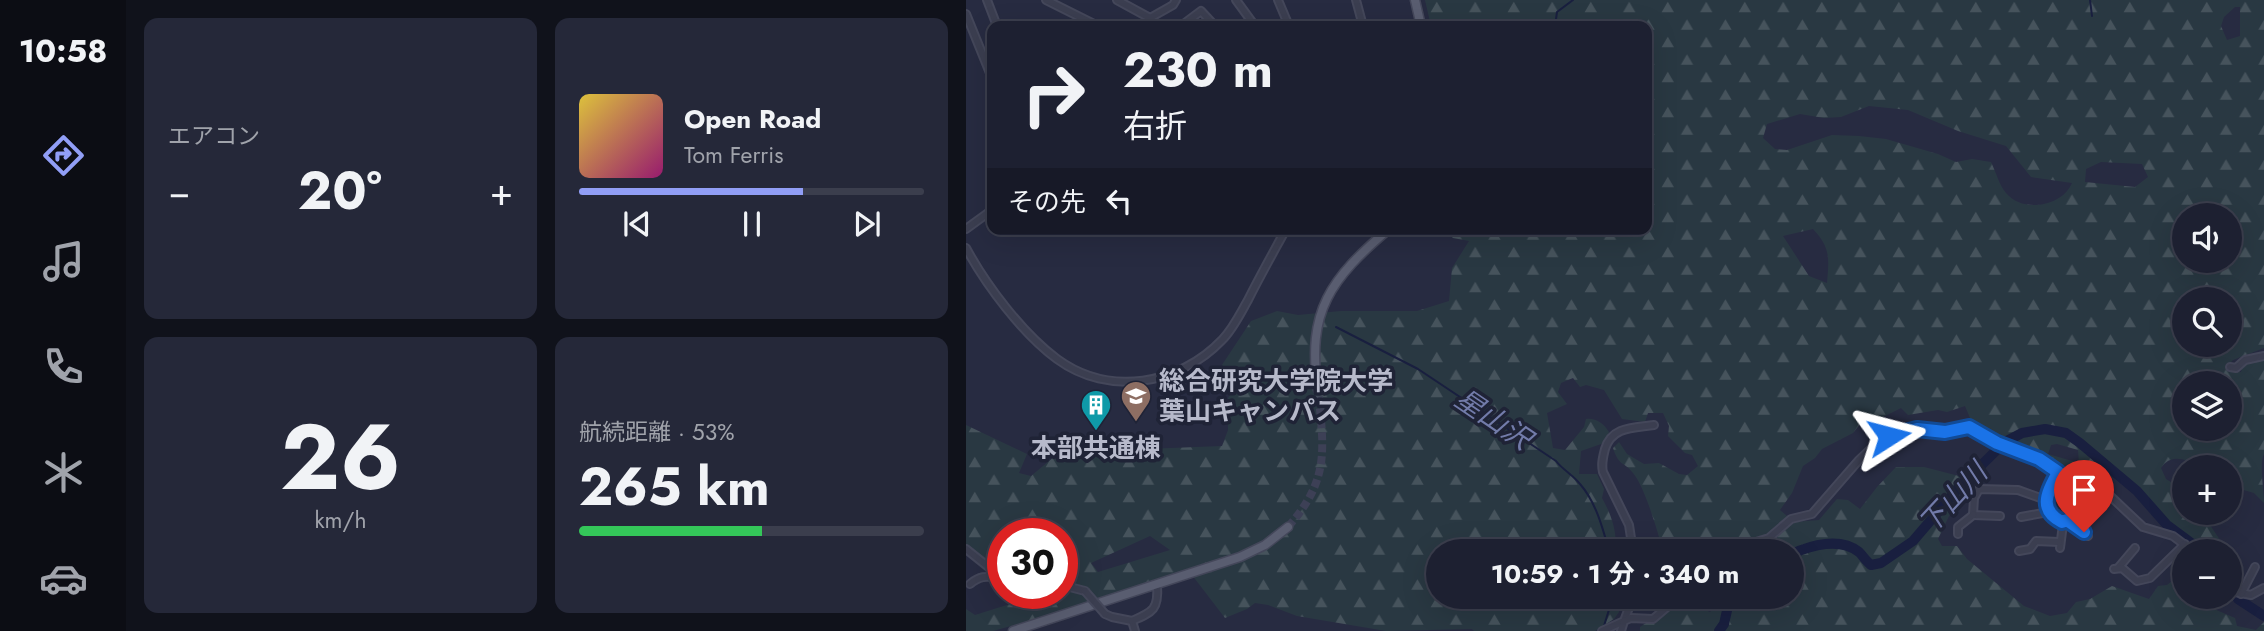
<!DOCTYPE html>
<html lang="ja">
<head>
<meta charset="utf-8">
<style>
	:root { --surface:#1d2031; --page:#252839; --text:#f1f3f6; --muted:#a0a3ab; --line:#3b3e4d; --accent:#919ef6 }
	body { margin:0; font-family:Jost,"Noto Sans JP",sans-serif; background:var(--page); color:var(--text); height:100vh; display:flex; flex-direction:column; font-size:26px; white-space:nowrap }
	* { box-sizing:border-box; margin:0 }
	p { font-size:23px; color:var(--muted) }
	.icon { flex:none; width:38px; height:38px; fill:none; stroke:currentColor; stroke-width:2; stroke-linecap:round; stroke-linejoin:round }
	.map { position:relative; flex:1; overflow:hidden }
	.details { display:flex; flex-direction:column; gap:18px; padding:18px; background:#10121b; width:840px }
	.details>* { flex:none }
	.banner { position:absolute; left:21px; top:21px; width:665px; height:214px; border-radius:14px; box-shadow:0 7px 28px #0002,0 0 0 2px var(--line); background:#1d2031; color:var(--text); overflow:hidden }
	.controls { position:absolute; left:1206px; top:203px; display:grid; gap:14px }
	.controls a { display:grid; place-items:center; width:70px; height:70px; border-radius:50%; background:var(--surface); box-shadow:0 7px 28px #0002,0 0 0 2px var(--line); font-size:35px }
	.speed { position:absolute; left:21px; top:518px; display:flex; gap:14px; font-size:35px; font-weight:700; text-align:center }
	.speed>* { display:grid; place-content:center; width:91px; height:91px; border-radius:50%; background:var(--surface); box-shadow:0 7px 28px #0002,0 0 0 2px var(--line); line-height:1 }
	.speed .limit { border:10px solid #d22; background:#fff; color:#111 }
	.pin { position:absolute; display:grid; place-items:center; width:60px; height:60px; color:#fff; margin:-72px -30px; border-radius:50% 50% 50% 0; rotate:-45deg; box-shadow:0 0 7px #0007 }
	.pin .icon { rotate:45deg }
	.me { position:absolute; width:77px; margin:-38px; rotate:81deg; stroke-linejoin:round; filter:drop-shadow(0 0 5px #0008) }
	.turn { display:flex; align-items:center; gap:24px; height:147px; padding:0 21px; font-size:32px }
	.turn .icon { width:91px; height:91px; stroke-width:2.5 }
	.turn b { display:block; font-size:49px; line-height:60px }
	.then { display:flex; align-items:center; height:66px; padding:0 21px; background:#0003; gap:14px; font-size:26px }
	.big { font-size:52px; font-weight:700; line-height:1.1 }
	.details .tile { flex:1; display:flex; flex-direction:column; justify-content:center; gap:10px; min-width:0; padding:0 24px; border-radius:14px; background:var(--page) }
	.details .dial { align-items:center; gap:0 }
	.dial b { font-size:91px; line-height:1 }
	.song { display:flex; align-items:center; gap:21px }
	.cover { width:84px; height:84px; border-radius:10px; background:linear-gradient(135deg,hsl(50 70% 55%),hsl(320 70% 35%)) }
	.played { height:7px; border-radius:4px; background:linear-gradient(90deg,var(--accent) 65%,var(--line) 65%) }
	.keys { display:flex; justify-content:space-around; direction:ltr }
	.heat { display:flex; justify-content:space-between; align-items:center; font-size:38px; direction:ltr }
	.charge { height:10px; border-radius:5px; background:linear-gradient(90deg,#34c759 53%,var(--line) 0) }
	.details .tiles { flex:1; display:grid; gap:18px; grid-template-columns:repeat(2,1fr) }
	.trip { position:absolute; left:460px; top:539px; width:378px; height:70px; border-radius:35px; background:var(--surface); box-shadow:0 7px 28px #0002,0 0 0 2px var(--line); font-weight:700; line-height:70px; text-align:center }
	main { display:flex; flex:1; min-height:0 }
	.menu { display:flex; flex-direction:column; width:126px; justify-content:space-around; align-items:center; background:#0c0d14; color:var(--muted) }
	.menu .icon { width:49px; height:49px }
	.menu .current { color:var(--accent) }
	.menu b { font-size:32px; color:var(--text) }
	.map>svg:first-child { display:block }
</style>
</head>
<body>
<main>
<nav class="menu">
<b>10:58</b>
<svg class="icon current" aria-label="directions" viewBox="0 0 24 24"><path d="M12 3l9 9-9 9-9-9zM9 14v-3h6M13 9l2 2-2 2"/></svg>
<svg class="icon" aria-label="music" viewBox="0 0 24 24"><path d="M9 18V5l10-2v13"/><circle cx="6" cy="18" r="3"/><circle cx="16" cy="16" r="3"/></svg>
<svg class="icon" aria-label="phone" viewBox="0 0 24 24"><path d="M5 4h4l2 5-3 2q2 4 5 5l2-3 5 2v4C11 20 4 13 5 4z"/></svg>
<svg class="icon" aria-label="climate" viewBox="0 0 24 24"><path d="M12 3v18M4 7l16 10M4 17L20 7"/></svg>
<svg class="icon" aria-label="car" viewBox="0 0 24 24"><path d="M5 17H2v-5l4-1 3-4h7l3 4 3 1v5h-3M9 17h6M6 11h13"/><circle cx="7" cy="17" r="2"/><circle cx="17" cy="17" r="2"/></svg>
</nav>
<section class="details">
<div class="tiles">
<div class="tile"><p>エアコン</p>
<div class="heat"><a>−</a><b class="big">20°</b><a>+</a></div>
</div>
<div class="tile">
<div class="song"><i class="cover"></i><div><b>Open Road</b><p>Tom Ferris</p></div></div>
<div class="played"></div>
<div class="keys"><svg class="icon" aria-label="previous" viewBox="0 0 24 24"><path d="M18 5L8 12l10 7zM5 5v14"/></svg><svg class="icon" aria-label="pause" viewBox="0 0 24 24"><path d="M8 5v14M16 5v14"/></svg><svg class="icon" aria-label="next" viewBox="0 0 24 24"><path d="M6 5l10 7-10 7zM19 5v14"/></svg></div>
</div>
<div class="tile dial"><b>26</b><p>km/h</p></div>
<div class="tile"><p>航続距離 · 53%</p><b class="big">265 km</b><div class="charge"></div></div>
</div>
</section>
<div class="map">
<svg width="1298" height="631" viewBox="0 0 1298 631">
	<defs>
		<pattern id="forest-firs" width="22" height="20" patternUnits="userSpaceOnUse" patternTransform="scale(1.75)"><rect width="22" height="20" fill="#293842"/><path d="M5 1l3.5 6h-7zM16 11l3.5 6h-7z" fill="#46535c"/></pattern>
	</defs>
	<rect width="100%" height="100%" fill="#272b41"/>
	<!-- forest -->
	<path fill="url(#forest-firs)" fill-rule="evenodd" d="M459 0H1298V348L1267 360 1259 368 1264 371 1275 372 1277 364 1298 357V454C1293 463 1298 490 1298 503L1288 493 1271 488 1267 479 1270 469 1267 464 1255 467H1231C1220 458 1204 454 1195 468L1200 479 1218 490V513H1236L1254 540 1257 551H1240L1198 518 1173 489 1145 466 1131 479 1097 471 1051 444 1007 425 999 406 981 412 972 410 942 415 935 408 913 419 895 423 887 433 856 449 849 458 837 466 826 493 814 510 828 522 853 520 871 499 882 500 894 509 911 487 930 467H958L993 476 1005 466 1012 478 1002 496 983 516 972 539 976 546H991L1001 559 1058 606 1084 616 1101 613 1110 602 1124 599 1146 586 1183 599 1192 586 1201 585 1212 576 1218 584V597H1230L1241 606 1269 618 1271 626 1290 630 1298 622V631H674V627C686 618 699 615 709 605L708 597 744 612 754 604 752 597H826V551L761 549 758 551H697C692 533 679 487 667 473 658 461 653 467 647 448L653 442 661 454 678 464 693 463 713 474 721 475 732 466 726 455 719 453 702 436 703 426 697 413H682L679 422 656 419 638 390 620 385 614 387 607 378 595 383 592 392 601 404 581 413 587 448 599 450 618 427 620 419C630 418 637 423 643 432L638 443 615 451 613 474H631L638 489 636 498C645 514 652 533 649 551H472V597H651L653 612 648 619 629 631H508L506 629 420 631 331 616 302 605 289 603 281 609 259 618 226 575 27 631H0V609L9 615 70 596 96 593V534H37V571L30 569 0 550V425L61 454 53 473 65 476 89 456 128 451 256 446 262 430V398L274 382 256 365 285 321 311 311 332 315 375 311H451L483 301 486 268 503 241 487 238 478 229H681V26H465ZM1269 7H1274V36L1261 40 1255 26 1258 17ZM903 106 942 110 992 131 1040 146 1065 177 1106 183C1096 207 1056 213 1040 193 1033 185 1030 172 1025 162L1006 159 990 162 972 154 920 139 893 136 866 135 821 150 809 149 797 138 801 124 834 114 858 118 875 117ZM1135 162 1176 164 1182 177 1169 187 1119 182 1120 169ZM1218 215H1264V261H1218ZM847 229C865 248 863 259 861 283L843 276 817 236ZM1218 299H1264V345H1218ZM1218 383H1264V429H1218ZM1091 444 1112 450 1113 463 1082 454 1085 445ZM184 536 204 550 132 572 125 563Z"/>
	<!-- pitch -->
	<polygon fill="#293842" points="254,366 272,385 259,396 241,377"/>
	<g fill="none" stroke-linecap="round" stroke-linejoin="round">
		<!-- stream -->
		<g stroke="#191f3f" stroke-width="2">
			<polyline points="1124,0 1126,16"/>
			<polyline points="589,26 591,12 607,0"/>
			<path d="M370 327 452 369 590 461C597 470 607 475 614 484 630 502 637 529 643 551"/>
			<polyline points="637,629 647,597"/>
		</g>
		<!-- river -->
		<g stroke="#191f3f" stroke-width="10">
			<path d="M826 554C845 545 874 537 893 552 897 556 900 561 905 565L915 563 947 541 995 485 1039 442 1056 433 1079 429 1100 433 1114 443 1171 491 1201 525 1236 551"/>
			<polyline points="1264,585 1272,599 1298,616"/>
			<polyline points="753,631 758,624 764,597"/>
		</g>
		<!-- major-tunnel -->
		<path stroke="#3d4056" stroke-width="8" stroke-dasharray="8 4" stroke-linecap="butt" d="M322 527C364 479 358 450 352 390"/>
		<!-- minor casing -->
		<g stroke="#44475a" stroke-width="10">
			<g id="minor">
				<polyline points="21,0 31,26"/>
				<polyline points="80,0 132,26"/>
				<polyline points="151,0 184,18 207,5 210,0"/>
				<polyline points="270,0 289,26"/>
				<polyline points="312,0 323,26"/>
				<polyline points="390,0 397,26"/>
				<polyline points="0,14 26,78"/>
				<polyline points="36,26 56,24 60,26"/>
				<polyline points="215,26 235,11 249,26"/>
				<polyline points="0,229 26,210"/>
				<path d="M0 248C20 285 56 333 91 359 143 397 213 385 256 340 267 329 274 314 282 300 294 276 307 253 320 229"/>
				<polyline points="1264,367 1270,368 1279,360 1298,356"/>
				<polyline points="1092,472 1080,500 1084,515 1097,524 1094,548"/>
				<polyline points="1034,516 1007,515 1008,498 1013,489 1052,490 1080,500"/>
				<polyline points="1055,517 1082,512"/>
				<polyline points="1096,522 1101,520 1122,536"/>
				<polyline points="1097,522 1101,510"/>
				<polyline points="992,534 992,527 1007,515"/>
				<polyline points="0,549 25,569 37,574"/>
				<path d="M667 551 663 525 637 472C635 464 637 457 639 449 646 426 668 428 688 425"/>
				<polyline points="761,551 803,538 825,519 846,514 893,460 914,440 923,436 952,429 979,432 1003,427 1031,443 1073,459 1096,474 1120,479 1140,492 1177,527 1207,536 1227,551"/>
				<polyline points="1053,551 1064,549 1070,541 1093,542"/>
				<polyline points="1153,567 1169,548"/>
				<polyline points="1148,569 1156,568 1171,581 1184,578 1219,544"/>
				<path d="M4 584C16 574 22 577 37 578"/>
				<polyline points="96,585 119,591"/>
				<polyline points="1264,591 1285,595 1298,588"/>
				<polyline points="1275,594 1289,567"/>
				<polyline points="139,614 146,617 166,621 169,631"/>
				<path d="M166 621C187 612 193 609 191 585"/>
				<polyline points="636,631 658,621 667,597"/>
				<polyline points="655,631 658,621 665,618 687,619 713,597"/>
			</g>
		</g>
		<!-- major casing -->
		<g stroke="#44475a" stroke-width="11">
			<g id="major">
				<polyline points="449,0 455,26"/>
				<path d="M352 390C340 311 365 278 423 229"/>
				<polyline points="47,631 274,557 299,545 322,527"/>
			</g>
		</g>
		<!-- minor -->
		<use href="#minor" stroke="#3b3e50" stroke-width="6"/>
		<!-- major -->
		<use href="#major" stroke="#595d70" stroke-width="8"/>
		<!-- minor-bridge casing -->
		<g stroke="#44475a" stroke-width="10" stroke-linecap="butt">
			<polyline id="minor-bridge" points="119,591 139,614"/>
		</g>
		<!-- minor-bridge -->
		<use href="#minor-bridge" stroke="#3b3e50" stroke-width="6"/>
	</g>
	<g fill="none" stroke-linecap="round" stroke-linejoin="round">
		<!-- route casing -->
		<g stroke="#114b97" stroke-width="18">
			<path id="route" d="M923 436 951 429 979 432 1003 427 1031 443 1073 459 1092 472C1082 492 1071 509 1096 522L1101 520 1118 532"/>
		</g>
		<!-- route -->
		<use href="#route" stroke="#1a73e8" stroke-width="12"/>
	</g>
	<!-- icons -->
	<defs>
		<g id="university-pin" transform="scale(1.575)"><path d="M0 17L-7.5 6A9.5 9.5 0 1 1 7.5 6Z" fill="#8d6e63" stroke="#1f2336"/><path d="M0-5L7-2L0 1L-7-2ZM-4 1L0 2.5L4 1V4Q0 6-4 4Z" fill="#fff"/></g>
		<g id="building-pin" transform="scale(1.575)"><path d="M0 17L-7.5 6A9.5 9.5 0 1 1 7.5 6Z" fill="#0f9aa8" stroke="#1f2336"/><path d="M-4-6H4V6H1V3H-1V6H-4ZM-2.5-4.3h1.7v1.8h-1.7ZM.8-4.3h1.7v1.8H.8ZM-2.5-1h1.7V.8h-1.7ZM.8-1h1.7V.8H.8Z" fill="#fff"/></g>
	</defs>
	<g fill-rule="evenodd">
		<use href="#university-pin" x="170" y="396"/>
		<use href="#building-pin" x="130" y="405"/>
	</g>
	<g text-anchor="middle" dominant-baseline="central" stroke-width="7" stroke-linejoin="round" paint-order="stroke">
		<!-- poi labels -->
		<g font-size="26" font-weight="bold" fill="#b7bacb" stroke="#1f2336" text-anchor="start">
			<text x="193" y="381">総合研究大学院大学<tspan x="193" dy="30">葉山キャンパス</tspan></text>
			<text x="130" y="448" text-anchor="middle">本部共通棟</text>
		</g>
		<!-- water labels -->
		<g font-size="28" font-style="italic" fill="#727ba9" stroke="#1f2336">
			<text transform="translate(527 419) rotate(34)">星山沢</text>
			<text transform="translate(987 498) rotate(-47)">下山川</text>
		</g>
	</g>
</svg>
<div class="controls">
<a><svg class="icon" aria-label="sound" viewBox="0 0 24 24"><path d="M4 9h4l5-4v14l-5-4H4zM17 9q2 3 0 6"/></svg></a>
<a><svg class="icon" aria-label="search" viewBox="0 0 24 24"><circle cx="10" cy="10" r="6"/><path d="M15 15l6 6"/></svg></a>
<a><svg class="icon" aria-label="layers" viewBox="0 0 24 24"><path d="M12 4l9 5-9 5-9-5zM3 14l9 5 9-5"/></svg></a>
<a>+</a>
<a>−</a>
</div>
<div class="speed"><div class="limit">30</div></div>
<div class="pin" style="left:1118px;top:532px;background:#d93025"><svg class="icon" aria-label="arrive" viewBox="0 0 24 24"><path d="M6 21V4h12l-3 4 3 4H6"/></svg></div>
<svg class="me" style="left:923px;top:436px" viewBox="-20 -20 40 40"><path d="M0-17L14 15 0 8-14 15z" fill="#1a73e8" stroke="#fff" stroke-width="4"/></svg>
<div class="trip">10:59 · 1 分 · 340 m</div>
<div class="banner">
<div class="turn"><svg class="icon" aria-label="right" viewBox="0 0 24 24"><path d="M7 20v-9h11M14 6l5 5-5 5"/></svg><div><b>230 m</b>右折</div></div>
<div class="then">その先<svg class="icon" aria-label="left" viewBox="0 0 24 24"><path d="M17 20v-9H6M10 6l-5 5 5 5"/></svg></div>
</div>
</div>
</main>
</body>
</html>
